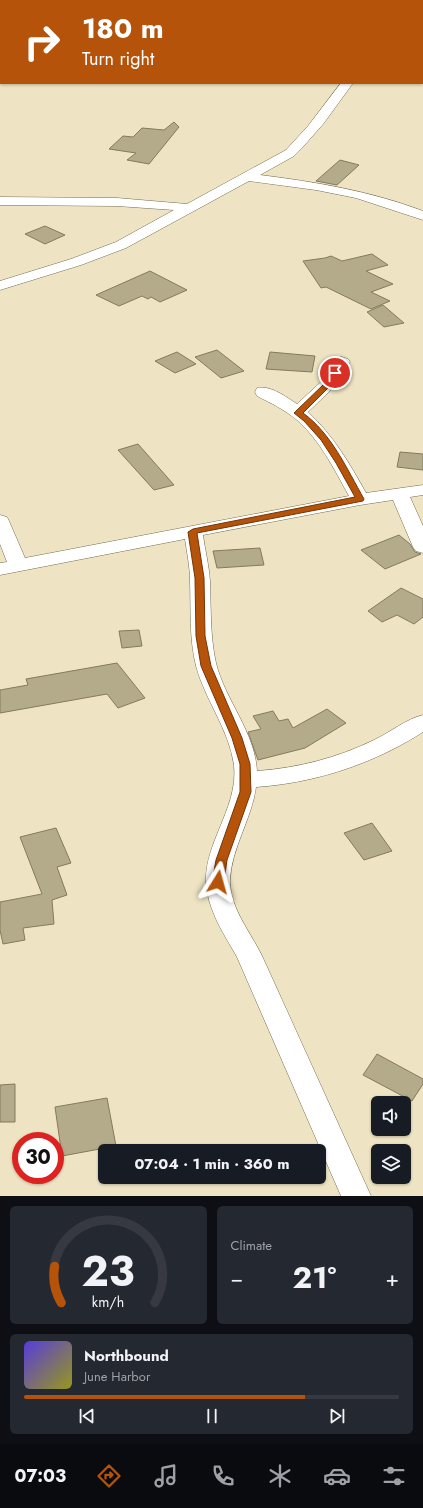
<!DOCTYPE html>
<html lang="en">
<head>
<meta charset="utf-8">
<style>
	:root { --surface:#171b24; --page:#242831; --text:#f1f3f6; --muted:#9ea1a6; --line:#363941; --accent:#b45309 }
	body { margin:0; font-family:Jost,sans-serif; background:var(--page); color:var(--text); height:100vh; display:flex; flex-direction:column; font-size:15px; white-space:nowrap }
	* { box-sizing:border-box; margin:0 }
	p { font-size:13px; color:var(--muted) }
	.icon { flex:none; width:22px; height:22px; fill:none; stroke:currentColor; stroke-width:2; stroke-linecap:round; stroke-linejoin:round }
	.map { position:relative; height:1196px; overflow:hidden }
	.panel { display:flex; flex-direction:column; gap:10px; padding:10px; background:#0d0f14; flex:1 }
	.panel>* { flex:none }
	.hud { position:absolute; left:0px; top:0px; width:423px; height:84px; box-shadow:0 1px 3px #0004; background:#b45309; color:#fff; overflow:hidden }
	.buttons { position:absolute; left:371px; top:1096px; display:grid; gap:8px }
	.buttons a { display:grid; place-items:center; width:40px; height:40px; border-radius:6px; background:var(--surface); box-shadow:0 1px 3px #0004; font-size:20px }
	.speed { position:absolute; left:12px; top:1132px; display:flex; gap:8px; font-size:20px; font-weight:700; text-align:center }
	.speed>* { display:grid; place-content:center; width:52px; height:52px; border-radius:50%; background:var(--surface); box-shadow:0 1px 3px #0004; line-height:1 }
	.speed .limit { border:6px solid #d22; background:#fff; color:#111 }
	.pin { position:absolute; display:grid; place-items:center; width:34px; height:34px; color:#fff; margin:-17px; border:2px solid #fff; border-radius:50%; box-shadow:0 1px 4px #0007 }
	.me { position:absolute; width:44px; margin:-22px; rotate:8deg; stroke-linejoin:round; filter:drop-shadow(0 0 3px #0008) }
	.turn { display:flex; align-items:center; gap:14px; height:84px; padding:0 16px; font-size:18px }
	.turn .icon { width:52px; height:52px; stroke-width:2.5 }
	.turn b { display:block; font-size:28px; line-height:34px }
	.big { font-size:30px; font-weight:700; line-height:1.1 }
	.panel .card { flex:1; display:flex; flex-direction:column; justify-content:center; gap:6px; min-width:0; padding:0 14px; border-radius:6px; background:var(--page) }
	.panel .dial { align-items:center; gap:0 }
	.dial svg { height:104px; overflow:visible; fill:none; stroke:var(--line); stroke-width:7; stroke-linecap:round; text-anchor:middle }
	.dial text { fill:var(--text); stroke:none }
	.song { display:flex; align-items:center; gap:12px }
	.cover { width:48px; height:48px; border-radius:6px; background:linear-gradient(135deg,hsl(250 70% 55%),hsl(60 70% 35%)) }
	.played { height:4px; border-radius:2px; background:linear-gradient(90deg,var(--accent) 75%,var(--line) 75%) }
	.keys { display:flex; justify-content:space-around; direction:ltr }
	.heat { display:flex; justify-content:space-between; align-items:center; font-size:22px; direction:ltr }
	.panel .tiles { flex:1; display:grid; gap:10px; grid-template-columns:1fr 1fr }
	.card:last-child { grid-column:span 2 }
	.trip { position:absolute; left:98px; top:1144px; width:228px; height:40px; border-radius:6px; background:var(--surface); box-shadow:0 1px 3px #0004; font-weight:700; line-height:40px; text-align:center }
	.tab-bar { display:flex; height:64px; justify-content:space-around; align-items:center; background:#090b0e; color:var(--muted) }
	.tab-bar .icon { width:28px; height:28px }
	.tab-bar .on { color:var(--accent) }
	.tab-bar b { font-size:18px; color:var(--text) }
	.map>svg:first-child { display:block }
</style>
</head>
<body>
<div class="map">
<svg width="423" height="1196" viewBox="0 0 423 1196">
	<rect width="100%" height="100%" fill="#eee4c3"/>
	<!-- building -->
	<g fill="#b4ab8b" stroke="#847b5d">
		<polygon points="174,122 179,127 149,164 127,160 136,153 109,149 123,136 133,137 142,128 164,130"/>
		<polygon points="340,160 359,165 337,185 316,181"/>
		<polygon points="45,226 65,235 45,244 25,234"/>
		<polygon points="372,254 388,265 366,271 393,284 371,292 390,301 371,309 326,287 321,288 303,261 325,258 331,256 342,261"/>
		<polygon points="150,271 187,290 160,302 151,297 148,299 142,296 119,306 96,295"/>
		<polygon points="383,305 404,323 384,327 367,312"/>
		<polygon points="217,350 244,371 221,378 195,357"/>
		<polygon points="177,352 196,364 175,373 155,361"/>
		<polygon points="270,352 315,356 312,372 266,369"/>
		<polygon points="138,444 174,485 154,490 118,450"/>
		<polygon points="400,452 423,454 423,470 397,467"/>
		<polygon points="399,535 410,544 415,552 421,554 385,569 361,550"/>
		<polygon points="260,548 264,565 217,568 213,551"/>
		<polygon points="401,588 423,599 423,617 414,624 397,615 382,622 368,611"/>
		<polygon points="139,630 142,646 122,648 119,631"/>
		<polygon points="117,663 145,698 118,708 107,694 0,713 0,690 28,685 26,679"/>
		<polygon points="327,709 346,723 305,748 258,760 248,732 261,729 253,716 273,711 279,721 288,719 293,728"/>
		<polygon points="372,823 392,851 364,860 344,833"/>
		<polygon points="56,828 71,863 57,867 67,895 52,900 54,924 23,928 25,940 3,944 0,930 0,902 42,894 20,837"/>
		<polygon points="377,1054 423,1079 423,1084 412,1101 363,1075"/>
		<polygon points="15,1084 15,1122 0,1122 0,1085"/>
		<polygon points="107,1098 116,1146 62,1156 55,1107"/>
	</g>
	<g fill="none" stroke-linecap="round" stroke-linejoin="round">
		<!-- minor casing -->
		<g stroke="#746c4e" stroke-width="1">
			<g id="minor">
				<polygon points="263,0 287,0 288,1 264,1"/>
				<rect x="364" y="0" width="10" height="1"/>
				<rect x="422" y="1" width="1" height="7"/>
				<path d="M341 83H353L324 123 302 148 294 156 260 175C316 182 370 191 423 211V220L356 198 316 190 249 181 126 248 81 265 0 290V281L71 259 116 242 174 210 117 206 0 205V197L117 198 187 204 286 150 308 126Z"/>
				<path d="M342 357 348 359 350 362 334 387 308 412C333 435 350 464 366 493L423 485V495L410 497 423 526V553L416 551 413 547 393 500 360 505 203 535C205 550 209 565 210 581 211 608 210 636 216 663 225 700 255 732 257 771 298 768 337 758 374 740 391 732 406 719 423 715V732C373 764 315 783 256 787 252 819 231 848 230 881 230 909 252 934 263 958 299 1037 335 1117 371 1196H341L237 957C225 936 211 915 207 891 199 848 239 810 234 765 229 729 205 700 196 666 189 638 191 609 190 581 190 567 187 553 185 539L0 575V563L7 562 0 544V515L7 517 9 521 25 558 349 496C334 469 320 440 297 420 285 410 271 403 257 396L255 392 257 388C271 385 286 397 297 404L322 381 336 359Z"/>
			</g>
		</g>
		<!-- minor -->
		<use href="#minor" fill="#fff" fill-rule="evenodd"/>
	</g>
	<!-- route -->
	<path fill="#b45309" stroke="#753606" d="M335 371 339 373 330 386 303 413C331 433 347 469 364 499L363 501 197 533 204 578 205 636 211 666 242 738 250 764 251 792 227 860 224 882 222 885 218 886 214 885 212 882 216 860 240 792V764L232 738 201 666 196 636 195 578 188 532 193 529 355 497 336 463 321 440 304 421 294 413 325 383 332 372Z"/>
</svg>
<div class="buttons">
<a><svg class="icon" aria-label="sound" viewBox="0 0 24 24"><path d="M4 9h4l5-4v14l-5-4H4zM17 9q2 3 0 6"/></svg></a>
<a><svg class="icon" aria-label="layers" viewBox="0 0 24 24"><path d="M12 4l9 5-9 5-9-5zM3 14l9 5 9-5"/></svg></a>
</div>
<div class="speed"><div class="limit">30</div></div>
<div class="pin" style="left:335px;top:373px;background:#d93025"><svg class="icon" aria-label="arrive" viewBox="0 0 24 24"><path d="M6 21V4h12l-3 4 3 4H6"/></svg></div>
<svg class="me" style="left:218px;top:882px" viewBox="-20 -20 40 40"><path d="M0-17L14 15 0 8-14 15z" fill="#b45309" stroke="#fff" stroke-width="4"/></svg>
<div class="trip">07:04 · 1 min · 360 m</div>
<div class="hud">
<div class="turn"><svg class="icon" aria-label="right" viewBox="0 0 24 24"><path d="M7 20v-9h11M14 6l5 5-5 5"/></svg><div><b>180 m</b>Turn right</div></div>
</div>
</div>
<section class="panel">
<div class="tiles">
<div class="card dial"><svg viewBox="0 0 100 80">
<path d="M14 69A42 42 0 1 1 86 69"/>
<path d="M14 69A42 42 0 0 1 9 41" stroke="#b45309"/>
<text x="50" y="56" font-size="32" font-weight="700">23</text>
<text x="50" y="72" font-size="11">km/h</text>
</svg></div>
<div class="card"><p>Climate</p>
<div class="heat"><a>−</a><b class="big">21°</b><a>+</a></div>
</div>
<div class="card">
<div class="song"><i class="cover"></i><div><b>Northbound</b><p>June Harbor</p></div></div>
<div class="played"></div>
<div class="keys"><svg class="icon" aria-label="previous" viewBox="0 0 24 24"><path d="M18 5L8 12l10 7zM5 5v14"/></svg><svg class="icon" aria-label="pause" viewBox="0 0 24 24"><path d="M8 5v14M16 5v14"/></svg><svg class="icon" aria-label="next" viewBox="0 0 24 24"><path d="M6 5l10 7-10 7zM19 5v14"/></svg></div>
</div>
</div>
</section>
<nav class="tab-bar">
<b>07:03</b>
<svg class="icon on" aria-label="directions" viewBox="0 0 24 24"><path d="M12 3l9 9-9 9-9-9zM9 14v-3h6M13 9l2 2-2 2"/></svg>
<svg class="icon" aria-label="music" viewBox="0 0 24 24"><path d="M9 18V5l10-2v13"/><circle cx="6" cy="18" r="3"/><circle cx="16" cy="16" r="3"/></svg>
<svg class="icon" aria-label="phone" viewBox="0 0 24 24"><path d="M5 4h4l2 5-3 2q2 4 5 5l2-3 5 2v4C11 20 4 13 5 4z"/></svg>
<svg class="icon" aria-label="climate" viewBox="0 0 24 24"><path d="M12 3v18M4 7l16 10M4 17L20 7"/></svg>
<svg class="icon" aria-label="car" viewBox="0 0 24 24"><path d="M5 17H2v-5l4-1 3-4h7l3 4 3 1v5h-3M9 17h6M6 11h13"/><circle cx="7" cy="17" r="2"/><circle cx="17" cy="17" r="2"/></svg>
<svg class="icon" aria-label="filters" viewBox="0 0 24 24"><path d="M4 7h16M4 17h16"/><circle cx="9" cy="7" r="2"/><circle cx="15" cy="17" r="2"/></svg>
</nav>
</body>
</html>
